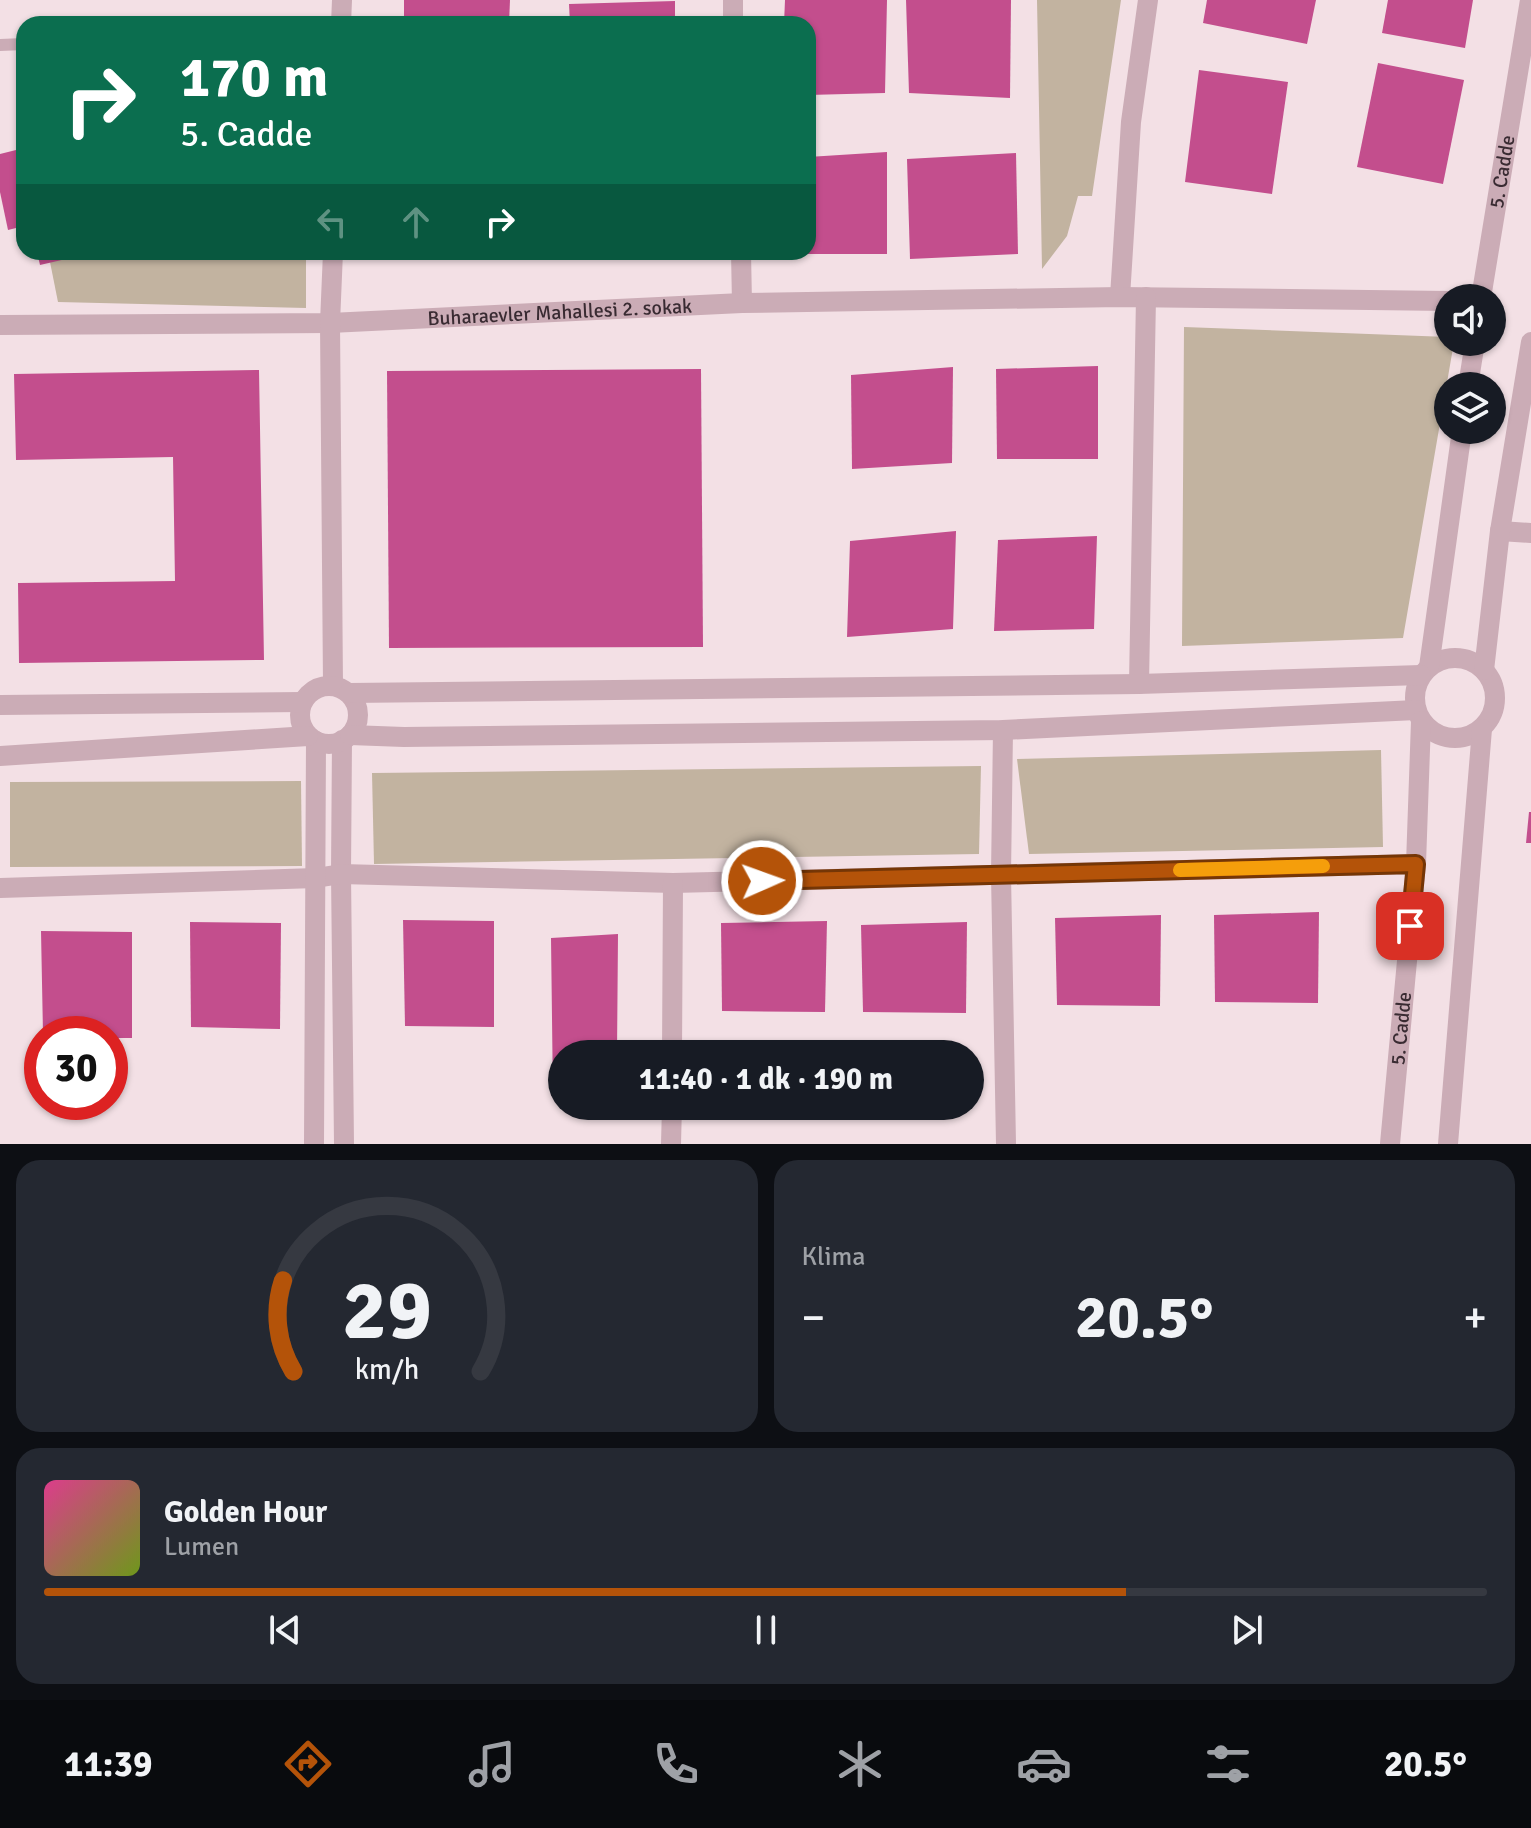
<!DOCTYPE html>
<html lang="tr">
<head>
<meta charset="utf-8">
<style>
	:root { --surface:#171b24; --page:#242831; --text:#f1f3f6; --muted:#9ea1a6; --line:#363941; --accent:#b45309 }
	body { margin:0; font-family:Signika,sans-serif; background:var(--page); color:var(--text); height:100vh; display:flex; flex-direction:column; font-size:30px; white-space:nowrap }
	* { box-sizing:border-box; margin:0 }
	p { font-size:26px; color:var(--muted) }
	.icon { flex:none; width:44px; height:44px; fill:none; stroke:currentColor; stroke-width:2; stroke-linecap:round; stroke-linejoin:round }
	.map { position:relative; height:1144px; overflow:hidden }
	.details { display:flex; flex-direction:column; gap:16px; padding:16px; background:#0d0f14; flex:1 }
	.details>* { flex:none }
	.hud { position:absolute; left:16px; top:16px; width:800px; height:244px; border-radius:24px; box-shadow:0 2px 6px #0004; background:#0b6e4f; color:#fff; overflow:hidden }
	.tools { position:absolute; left:1434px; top:284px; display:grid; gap:16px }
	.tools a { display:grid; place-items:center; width:72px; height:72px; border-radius:50%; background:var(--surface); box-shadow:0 2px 6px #0004; font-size:40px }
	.speed { position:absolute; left:24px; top:1016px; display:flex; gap:16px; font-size:40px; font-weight:700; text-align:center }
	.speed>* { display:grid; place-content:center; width:104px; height:104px; border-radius:50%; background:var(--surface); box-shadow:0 2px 6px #0004; line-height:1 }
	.speed .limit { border:12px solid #d22; background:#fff; color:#111 }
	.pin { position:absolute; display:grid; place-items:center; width:68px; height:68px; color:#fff; margin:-34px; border-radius:16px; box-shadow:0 4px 12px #0006 }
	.me { position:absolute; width:88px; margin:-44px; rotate:88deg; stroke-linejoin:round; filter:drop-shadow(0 0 6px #0008) }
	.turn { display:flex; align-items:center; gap:28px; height:168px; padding:0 32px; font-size:36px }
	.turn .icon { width:104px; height:104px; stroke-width:2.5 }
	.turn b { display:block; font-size:56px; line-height:68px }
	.lanes { display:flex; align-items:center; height:76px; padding:0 32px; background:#0003; justify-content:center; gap:40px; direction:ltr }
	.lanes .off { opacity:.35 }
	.big { font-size:60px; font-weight:800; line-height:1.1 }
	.details .tile { flex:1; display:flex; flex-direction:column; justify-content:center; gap:12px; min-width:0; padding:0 28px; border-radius:24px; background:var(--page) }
	.details .dial { align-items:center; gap:0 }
	.dial svg { height:208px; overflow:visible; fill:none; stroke:var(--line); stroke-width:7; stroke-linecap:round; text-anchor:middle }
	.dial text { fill:var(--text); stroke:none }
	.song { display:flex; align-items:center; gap:24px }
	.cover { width:96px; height:96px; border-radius:12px; background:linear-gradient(135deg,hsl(330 70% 55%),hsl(80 70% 35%)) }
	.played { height:8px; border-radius:4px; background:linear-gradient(90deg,var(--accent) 75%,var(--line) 75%) }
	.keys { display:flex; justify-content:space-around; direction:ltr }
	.heat { display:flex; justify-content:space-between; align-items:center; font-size:44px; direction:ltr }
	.details .tiles { flex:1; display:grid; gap:16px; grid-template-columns:1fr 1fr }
	.tile:last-child { grid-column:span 2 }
	.trip { position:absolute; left:548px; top:1040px; width:436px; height:80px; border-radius:40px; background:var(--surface); box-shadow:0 2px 6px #0004; font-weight:800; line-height:80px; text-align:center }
	.menu { display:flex; height:128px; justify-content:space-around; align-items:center; background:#090b0e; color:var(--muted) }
	.menu .icon { width:56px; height:56px }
	.menu .on { color:var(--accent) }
	.menu b { font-size:36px; color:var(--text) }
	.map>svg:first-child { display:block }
</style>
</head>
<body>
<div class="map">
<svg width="1531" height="1144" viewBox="0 0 1531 1144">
	<rect width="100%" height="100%" fill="#f3e0e5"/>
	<!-- green -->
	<g fill="#c2b3a0">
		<polygon points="1037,0 1121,0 1092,196 1078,196 1067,236 1042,269"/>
		<polygon points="48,252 306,252 306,308 58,302"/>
		<polygon points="1184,327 1448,337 1448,342 1454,342 1403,638 1182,646"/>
		<polygon points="1381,750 1383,847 1029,854 1017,759"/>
		<polygon points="981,766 979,854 374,864 372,773"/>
		<polygon points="301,781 302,866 10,867 10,782"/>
	</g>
	<!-- building -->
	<g fill="#c34e8d">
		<polygon points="404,0 510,0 509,24 404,24"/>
		<polygon points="785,0 887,0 885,93 808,95 808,24 784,24"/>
		<polygon points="906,0 1011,0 1010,98 909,93"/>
		<polygon points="1207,0 1316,0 1307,44 1203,23"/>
		<polygon points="1388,0 1473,0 1465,48 1382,33"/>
		<polygon points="675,1 675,24 570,24 569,4"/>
		<polygon points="1378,63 1464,80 1443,184 1357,167"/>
		<polygon points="1199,70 1288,82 1272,194 1185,182"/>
		<polygon points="24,148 24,226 8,230 0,192 0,154"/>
		<polygon points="887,152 887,254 808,254 808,157"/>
		<polygon points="1016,153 1018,254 910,259 907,159"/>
		<polygon points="37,252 65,252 66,259 40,265"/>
		<polygon points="404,252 507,252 507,256 404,255"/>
		<polygon points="1098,366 1098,459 997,459 996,369"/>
		<polygon points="953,367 952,463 852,469 851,375"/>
		<polygon points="701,369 703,647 389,648 387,371"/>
		<polygon points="259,370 264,660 19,663 18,583 175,581 173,457 16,460 14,374"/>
		<polygon points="956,531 953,629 847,637 850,541"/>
		<polygon points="1097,536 1094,629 994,631 998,540"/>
		<polygon points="1529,812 1531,812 1531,843 1526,843"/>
		<polygon points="1319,912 1318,1003 1215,1002 1214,915"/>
		<polygon points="1161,915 1160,1006 1057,1005 1055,918"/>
		<polygon points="403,920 494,921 494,1027 405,1026"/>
		<polygon points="827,921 825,1012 722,1011 721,923"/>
		<polygon points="190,922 281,923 280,1029 191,1027"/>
		<polygon points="967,922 966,1013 863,1012 861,925"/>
		<polygon points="41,931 132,932 132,1038 110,1038 110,1034 43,1034"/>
		<polygon points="618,934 617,1054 562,1054 562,1097 553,1098 551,938"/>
	</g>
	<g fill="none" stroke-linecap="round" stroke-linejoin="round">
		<!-- service -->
		<polyline stroke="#cbacb6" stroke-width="12" points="0,45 24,44"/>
		<!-- minor -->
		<g stroke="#cbacb6" stroke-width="20">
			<polyline points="733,0 733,24"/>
			<polyline points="341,24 342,0"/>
			<polyline points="741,252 742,303"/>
			<polyline points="1120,297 1131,122 1148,0"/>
			<path id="s1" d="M0 325 330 323 742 303 1120 297 1448 301"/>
			<polyline points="1500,531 1531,533"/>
			<polyline points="1139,684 1146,297"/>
			<polyline points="333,685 330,323 333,252"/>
			<polyline points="1003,730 1001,875 1006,1144"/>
			<polyline points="342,740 341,874 344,1144"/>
			<polyline points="0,888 316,878 341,874 673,883 1416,864"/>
			<polyline points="672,1054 673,883"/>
			<polyline points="314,1144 316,741"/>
			<polyline points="671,1144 672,1106"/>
		</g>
		<!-- tertiary -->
		<g stroke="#cbacb6" stroke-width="20">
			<path id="s2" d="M1481 298 1530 0"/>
			<polyline points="1468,386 1475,342"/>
			<circle cx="1455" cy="698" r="40"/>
			<polyline points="1429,667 1462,430"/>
			<polyline points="1484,670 1500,531 1531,342"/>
			<circle cx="329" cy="715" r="29"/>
			<polyline points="349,693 1139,684 1421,675"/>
			<polyline points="0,705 302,702"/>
			<polyline points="350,735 404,737 1003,730 1416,710"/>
			<polyline points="0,756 308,736"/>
			<path id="s3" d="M1390 1144 1416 864 1421 721"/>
			<polyline points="1448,1144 1482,729"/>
		</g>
	</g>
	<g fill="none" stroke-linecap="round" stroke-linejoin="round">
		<!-- route casing -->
		<g stroke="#753606" stroke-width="20">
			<polyline id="route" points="762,881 1416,864 1410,926"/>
		</g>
		<!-- route -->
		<use href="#route" stroke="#b45309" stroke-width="14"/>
		<!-- slow -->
		<polyline stroke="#f59e0b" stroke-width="14" points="1180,870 1323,866"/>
	</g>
	<g text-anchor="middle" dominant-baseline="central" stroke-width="6" stroke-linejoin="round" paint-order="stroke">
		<!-- street labels -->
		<g font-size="20" fill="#392b32" stroke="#faedf0">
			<text stroke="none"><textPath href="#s2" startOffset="128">5. Cadde</textPath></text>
			<text stroke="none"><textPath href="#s1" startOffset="560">Buharaevler Mahallesi 2. sokak</textPath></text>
			<text stroke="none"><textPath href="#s3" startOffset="116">5. Cadde</textPath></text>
		</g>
	</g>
</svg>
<div class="tools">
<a><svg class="icon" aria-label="sound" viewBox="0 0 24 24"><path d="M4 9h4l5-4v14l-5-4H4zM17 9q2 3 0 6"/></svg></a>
<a><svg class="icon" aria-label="layers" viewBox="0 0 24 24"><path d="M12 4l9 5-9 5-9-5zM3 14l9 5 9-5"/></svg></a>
</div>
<div class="speed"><div class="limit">30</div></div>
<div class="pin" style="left:1410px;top:926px;background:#d93025"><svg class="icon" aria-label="arrive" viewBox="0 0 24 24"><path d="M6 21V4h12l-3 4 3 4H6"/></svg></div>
<svg class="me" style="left:762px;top:881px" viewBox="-20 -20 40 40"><circle r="17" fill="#b45309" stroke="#fff" stroke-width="3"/><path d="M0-11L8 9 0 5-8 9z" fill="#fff"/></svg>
<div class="trip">11:40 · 1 dk · 190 m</div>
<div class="hud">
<div class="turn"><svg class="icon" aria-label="right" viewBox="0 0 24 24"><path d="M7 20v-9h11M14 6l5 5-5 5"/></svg><div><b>170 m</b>5. Cadde</div></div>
<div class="lanes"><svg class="icon off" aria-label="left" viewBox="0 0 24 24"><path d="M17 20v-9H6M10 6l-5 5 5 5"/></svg><svg class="icon off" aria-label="ahead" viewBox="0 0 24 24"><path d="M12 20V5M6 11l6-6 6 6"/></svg><svg class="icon" aria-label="right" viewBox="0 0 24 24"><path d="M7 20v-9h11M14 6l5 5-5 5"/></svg></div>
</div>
</div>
<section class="details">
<div class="tiles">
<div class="tile dial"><svg viewBox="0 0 100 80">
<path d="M14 69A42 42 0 1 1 86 69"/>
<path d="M14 69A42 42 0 0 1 10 34" stroke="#b45309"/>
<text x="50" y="56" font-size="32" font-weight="700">29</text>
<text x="50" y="72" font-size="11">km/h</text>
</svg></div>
<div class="tile"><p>Klima</p>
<div class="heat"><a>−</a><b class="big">20.5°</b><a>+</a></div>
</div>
<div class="tile">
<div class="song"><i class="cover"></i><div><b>Golden Hour</b><p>Lumen</p></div></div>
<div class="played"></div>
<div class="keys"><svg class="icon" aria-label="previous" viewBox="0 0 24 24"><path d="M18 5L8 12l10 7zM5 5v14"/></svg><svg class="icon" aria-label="pause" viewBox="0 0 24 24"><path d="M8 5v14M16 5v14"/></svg><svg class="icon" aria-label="next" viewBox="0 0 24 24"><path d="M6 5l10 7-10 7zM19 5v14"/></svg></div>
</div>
</div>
</section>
<nav class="menu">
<b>11:39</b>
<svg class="icon on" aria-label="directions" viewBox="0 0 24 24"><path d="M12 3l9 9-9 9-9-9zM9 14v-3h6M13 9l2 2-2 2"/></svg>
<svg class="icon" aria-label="music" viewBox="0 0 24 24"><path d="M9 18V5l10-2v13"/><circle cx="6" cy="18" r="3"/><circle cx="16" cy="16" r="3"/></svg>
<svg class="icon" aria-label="phone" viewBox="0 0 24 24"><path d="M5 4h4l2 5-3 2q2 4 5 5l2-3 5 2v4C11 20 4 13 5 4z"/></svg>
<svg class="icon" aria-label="climate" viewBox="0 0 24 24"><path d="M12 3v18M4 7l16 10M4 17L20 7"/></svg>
<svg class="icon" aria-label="car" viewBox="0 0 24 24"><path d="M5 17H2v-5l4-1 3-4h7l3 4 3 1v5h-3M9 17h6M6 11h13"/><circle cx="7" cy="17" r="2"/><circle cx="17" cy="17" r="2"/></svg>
<svg class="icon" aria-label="filters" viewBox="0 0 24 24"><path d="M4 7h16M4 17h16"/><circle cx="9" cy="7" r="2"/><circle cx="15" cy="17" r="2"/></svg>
<b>20.5°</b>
</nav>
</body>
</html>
